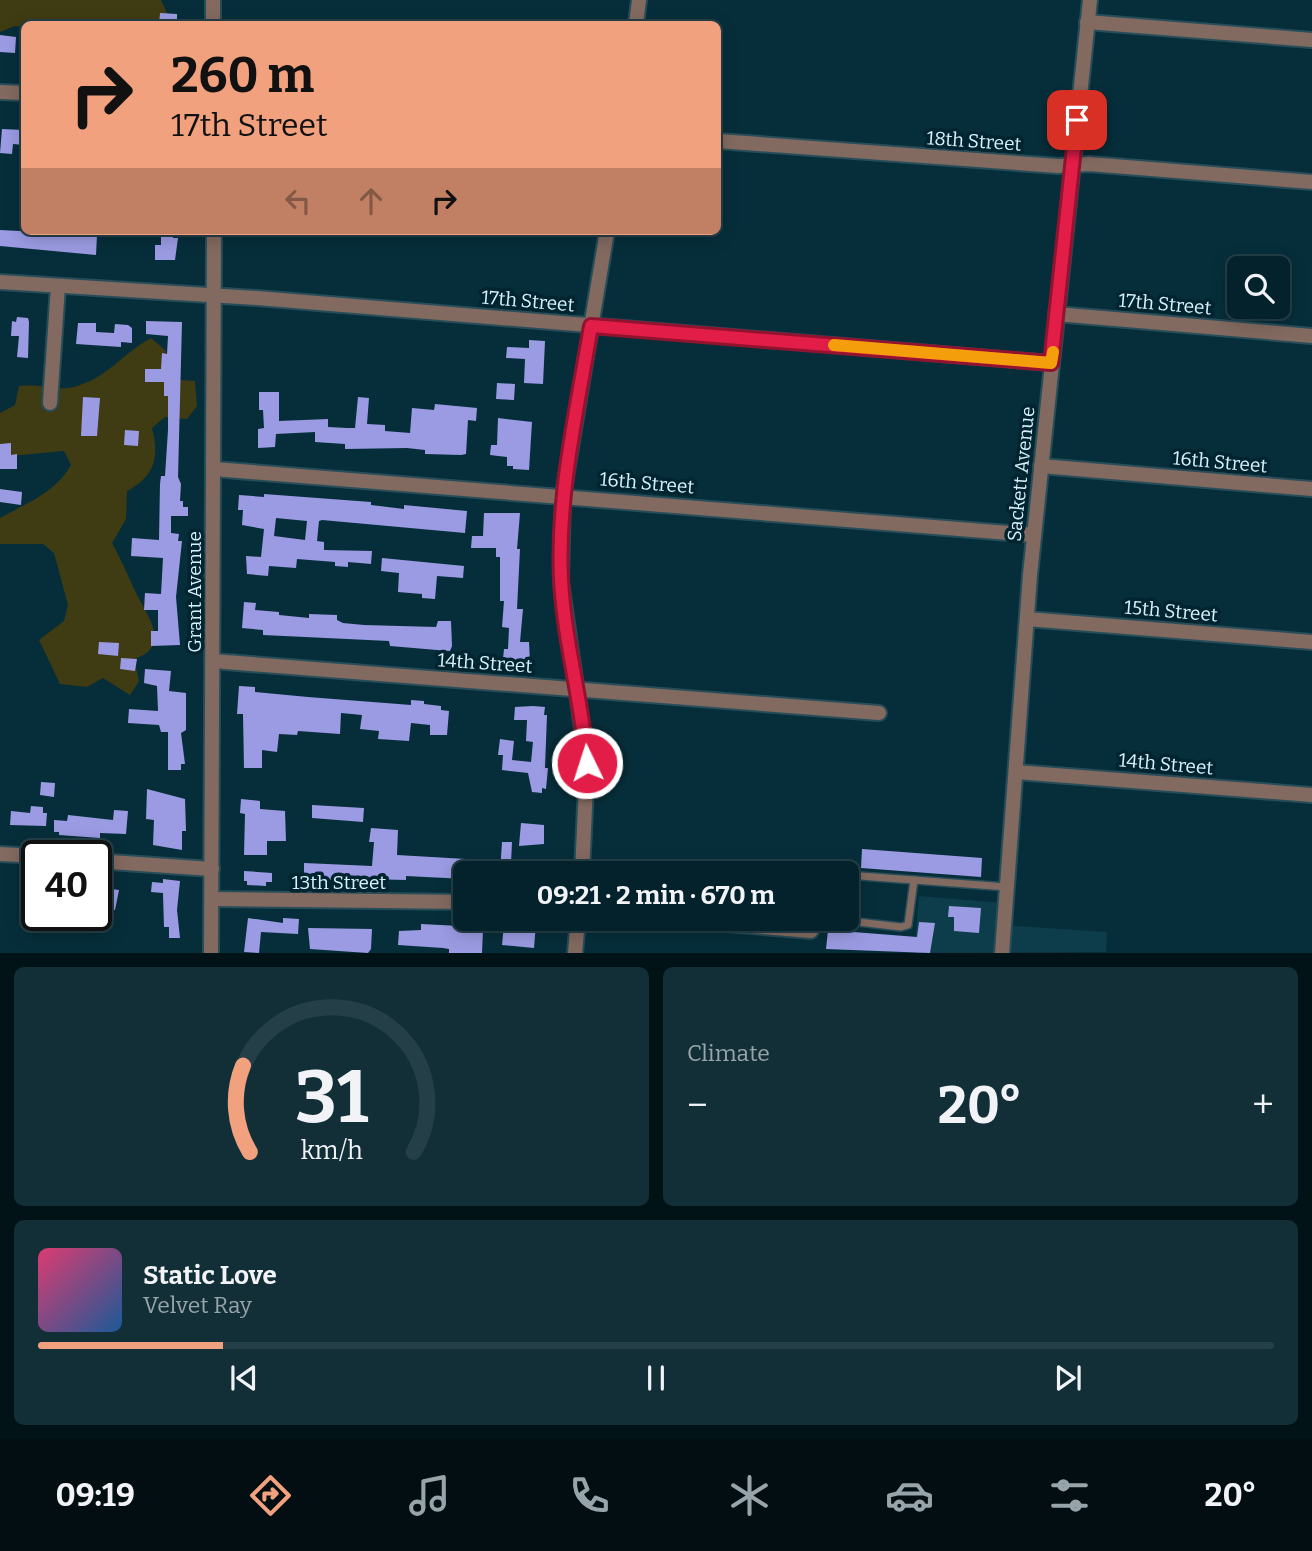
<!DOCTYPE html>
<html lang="en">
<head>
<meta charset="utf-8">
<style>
	:root { --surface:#04222c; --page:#122f38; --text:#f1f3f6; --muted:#97a4a9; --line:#253f48; --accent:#f2a17e }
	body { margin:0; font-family:Bitter,serif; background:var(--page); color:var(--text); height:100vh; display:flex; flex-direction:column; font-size:26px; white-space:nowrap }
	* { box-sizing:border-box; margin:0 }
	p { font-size:23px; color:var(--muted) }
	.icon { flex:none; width:38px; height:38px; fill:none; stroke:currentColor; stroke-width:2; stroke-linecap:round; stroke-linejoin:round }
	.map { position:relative; height:953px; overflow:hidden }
	.drawer { display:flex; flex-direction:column; gap:14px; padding:14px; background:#021318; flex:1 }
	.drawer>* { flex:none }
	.banner { position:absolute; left:21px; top:21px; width:700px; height:214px; border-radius:10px; box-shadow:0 4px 18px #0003,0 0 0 2px var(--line); background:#f2a17e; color:#111; overflow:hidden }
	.tools { position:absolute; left:1227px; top:256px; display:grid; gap:14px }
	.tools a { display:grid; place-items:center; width:63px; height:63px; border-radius:10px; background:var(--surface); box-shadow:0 4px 18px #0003,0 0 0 2px var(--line); font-size:35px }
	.speed { position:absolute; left:21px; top:840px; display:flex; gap:14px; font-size:35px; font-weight:700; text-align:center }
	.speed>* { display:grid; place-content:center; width:91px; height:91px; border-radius:50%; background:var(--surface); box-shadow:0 4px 18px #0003,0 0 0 2px var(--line); line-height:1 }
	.speed .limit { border:4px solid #111; border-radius:10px; background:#fff; color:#111 }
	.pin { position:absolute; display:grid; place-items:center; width:60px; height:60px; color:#fff; margin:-30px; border-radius:14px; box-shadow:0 4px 10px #0006 }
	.me { position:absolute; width:77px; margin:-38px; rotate:356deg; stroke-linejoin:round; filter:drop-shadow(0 0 5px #0008) }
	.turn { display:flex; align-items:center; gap:24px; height:147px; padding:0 35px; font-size:32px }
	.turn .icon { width:91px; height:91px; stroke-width:2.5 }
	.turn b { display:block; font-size:49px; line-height:60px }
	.lanes { display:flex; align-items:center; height:66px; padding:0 35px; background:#0003; justify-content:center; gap:35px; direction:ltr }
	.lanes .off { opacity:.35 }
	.big { font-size:52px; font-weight:700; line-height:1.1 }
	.drawer .tile { flex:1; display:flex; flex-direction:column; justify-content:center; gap:10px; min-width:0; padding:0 24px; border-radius:10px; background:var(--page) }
	.drawer .dial { align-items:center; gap:0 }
	.dial svg { height:182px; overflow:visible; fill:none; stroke:var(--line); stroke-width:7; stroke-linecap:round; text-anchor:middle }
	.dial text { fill:var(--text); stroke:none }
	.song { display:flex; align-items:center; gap:21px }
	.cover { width:84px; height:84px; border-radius:10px; background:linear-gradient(135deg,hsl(340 70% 55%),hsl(210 70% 35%)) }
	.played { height:7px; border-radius:4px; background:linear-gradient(90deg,var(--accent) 15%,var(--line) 15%) }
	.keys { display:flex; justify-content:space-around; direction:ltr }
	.heat { display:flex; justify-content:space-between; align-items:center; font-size:38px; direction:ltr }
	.drawer .tiles { flex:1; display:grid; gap:14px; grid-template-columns:1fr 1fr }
	.tile:last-child { grid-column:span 2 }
	.trip { position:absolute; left:453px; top:861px; width:406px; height:70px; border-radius:10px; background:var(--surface); box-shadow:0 4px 18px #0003,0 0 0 2px var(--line); font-weight:700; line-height:70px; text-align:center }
	.dock { display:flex; height:112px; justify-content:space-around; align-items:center; background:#020e12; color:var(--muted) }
	.dock .icon { width:49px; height:49px }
	.dock .on { color:var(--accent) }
	.dock b { font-size:32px; color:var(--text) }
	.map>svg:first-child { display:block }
</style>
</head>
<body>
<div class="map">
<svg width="1312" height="953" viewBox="0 0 1312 953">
	<rect width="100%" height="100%" fill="#062e3a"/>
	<!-- built -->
	<polygon fill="#0d3c4a" points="919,896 1001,903 999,925 1107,932 1106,952 914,953"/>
	<!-- green -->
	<g fill="#3f3b12">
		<polygon points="0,0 161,0 168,15 164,24 24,24 24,27 15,26 0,32"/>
		<path d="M151 338 166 351 169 369 179 380 195 381 197 406 187 419 165 417 152 428C160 458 154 477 127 491L126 519 112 543C121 559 128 576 136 593 147 616 173 646 134 659L139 681 130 695 103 678 87 687 60 684 39 640 64 621 68 605 54 553 43 544H0V518C27 503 55 493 71 465L64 451 0 457V413L15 405 19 386C37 383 52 390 68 388 105 382 121 354 151 338Z"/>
	</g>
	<!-- building -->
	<g fill="#9b9be3" fill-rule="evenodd">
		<polygon points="160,13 177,14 177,24 159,24"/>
		<polygon points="0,35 16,37 15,53 0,52"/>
		<polygon points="2,129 24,130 24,145 13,144 12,154 0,153"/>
		<polygon points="0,230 97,235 96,255 0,246"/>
		<polygon points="161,231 173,231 173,238 178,238 175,260 155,260 155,245 161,245"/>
		<polygon points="17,317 28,318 29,322 28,358 17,357 19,336 11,336 12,321 16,322"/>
		<polygon points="146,321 182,322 178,477 181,484 180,501 183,501 183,507 188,507 188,516 171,516 171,533 179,534 178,541 182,541 176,597 180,645 151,646 151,631 158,631 158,610 144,610 145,593 161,594 163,558 131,556 132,538 159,540 160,484 161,476 165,476 168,430 168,396 164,396 164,382 145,382 145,369 161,369 162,353 167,354 168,336 146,334"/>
		<polygon points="78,323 96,323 96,332 114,333 115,324 128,325 132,328 132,343 121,342 121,347 76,344"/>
		<polygon points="529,340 545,341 543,384 524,383 525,359 506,358 507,347 529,348"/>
		<polygon points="497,383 515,384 514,400 496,399"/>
		<polygon points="259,392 279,392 279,421 328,419 328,427 347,428 355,428 358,397 369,398 367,424 385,425 385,431 410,433 412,408 434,410 435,404 477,408 476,421 468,420 466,454 461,455 425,454 425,450 407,448 345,449 345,444 315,442 315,432 276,434 275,447 258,448 258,429 264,428 263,410 259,410"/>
		<polygon points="83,397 100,398 97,436 81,436"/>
		<polygon points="498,418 532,422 529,470 513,469 513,466 507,466 507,457 490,455 491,445 497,445"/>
		<polygon points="125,430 139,431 138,446 124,445"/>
		<polygon points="11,443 11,455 17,454 17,469 0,469 0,444"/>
		<polygon points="0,489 22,492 21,505 0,502"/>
		<path d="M264 494 371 502V505L404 509V505L467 511 465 533 322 520 319 521 317 541 324 542V550L372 551 371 564 348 562V567L335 566V562L297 559 296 568 269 566 268 576 247 574 246 556 261 557 264 529 242 525 243 510H238L239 495 264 497ZM276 518 307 521 305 540 274 536Z"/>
		<polygon points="484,513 520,513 517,549 520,549 517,609 523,609 520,642 529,642 530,662 503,659 504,649 508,649 509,628 502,627 504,601 500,601 500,557 496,557 496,548 471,548 472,536 483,536"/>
		<polygon points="382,558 464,566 463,578 437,576 435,599 422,598 422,594 398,592 399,573 381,571"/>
		<polygon points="244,602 256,603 255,610 279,612 279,615 309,618 309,614 337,615 337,620 343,623 364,625 436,627 438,621 451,621 452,646 450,651 437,650 390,646 389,641 263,635 263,630 242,628"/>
		<polygon points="99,642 119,643 118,656 98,654"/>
		<polygon points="121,658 137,659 135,671 120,669"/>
		<polygon points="145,669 171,671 169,691 186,693 186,730 181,733 185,764 181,764 181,770 168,770 168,732 161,732 159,725 128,723 129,709 158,711 157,686 144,683"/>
		<polygon points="239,686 255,687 255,692 308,697 411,705 411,700 424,701 424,704 441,706 441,710 449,711 447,735 430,735 430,725 411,723 409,741 378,739 379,731 360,729 362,715 341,713 340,734 298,731 297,735 279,734 277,752 262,750 262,768 244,768 243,714 237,714"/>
		<polygon points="533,706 545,707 544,715 547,715 545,768 548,768 546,789 542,788 542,793 532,792 528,773 502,770 503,755 498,755 500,739 514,741 512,760 531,762 533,742 526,741 527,720 514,720 515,707"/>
		<polygon points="41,782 55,783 54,797 40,795"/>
		<polygon points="147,789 185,799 186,831 182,831 182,850 153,845 154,820 146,819"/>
		<polygon points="241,799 260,801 260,809 285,811 286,841 267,841 267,855 244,855 245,814 240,813"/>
		<polygon points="312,805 364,808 363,822 312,818"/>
		<polygon points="31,806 43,807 43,813 47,813 46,826 10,825 11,811 30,813"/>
		<polygon points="114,810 128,811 126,834 100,833 100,838 59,835 59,832 54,832 54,820 67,821 68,815 113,820"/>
		<polygon points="521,823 544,825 544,844 519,846"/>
		<polygon points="371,828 398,830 397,855 466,859 465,863 470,863 469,873 466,873 466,879 406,876 406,880 365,879 362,881 304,879 304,863 372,866 374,842 369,842"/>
		<polygon points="502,842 512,842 511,864 539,866 539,873 500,873"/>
		<polygon points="862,849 982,858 981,877 861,868"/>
		<polygon points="244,871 272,873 272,882 266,882 266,886 247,885 247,881 244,881"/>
		<polygon points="163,879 180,881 177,910 180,938 169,938 169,927 164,927 163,893 151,892 152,882 163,883"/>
		<polygon points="99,887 119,890 115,910 96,909"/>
		<polygon points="949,906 981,908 979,933 954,931 954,917 948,917"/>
		<polygon points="248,918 283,923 283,918 299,919 298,934 261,932 259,953 244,952"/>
		<polygon points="525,922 536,923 534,948 502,945 504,924 525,926"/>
		<polygon points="919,922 935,923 930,953 826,949 828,930 917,937"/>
		<polygon points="421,924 479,927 483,930 482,953 449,953 449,949 443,948 398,945 399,931 421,930"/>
		<polygon points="308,928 372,929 371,949 368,953 310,949"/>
	</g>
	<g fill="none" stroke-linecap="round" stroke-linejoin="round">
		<!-- service casing -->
		<g stroke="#274d59" stroke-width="10">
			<g id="service">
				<polyline points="847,875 1007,887"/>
				<polyline points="832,919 901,927 908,925 914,880"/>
			</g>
		</g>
		<!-- minor casing -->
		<g stroke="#274d59" stroke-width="18">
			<g id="minor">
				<polyline points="213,0 213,24"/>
				<polyline points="1087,22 1312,40"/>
				<polyline points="0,92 24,93"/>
				<polyline points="718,141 1058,166 1089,164 1312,182"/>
				<polyline points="0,282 257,298 1051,363"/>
				<polyline points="1056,314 1312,336"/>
				<polyline points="50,403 58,286"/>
				<polyline points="1041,466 1312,489"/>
				<polyline points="214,469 1034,535"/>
				<polyline points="1027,619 1312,642"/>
				<polyline points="213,661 879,713"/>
				<polyline points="1016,772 1312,795"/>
				<polyline points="0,854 37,856"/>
				<polyline points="96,861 212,869"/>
				<polyline points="212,899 466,902"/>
				<polyline points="667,919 811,931"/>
				<polyline points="211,953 214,231"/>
				<polyline points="1002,953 1030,575 1090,0"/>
			</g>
		</g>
		<!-- tertiary casing -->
		<g stroke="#274d59" stroke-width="18">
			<g id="tertiary">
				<polyline points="636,24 639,0"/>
				<polyline points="582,873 587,763 561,582 563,495 607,231"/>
				<polyline points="575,953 578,919"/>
			</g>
		</g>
		<!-- service -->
		<use href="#service" stroke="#836a60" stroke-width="7"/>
		<!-- minor -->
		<use href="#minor" stroke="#836a60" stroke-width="14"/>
		<!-- tertiary -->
		<use href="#tertiary" stroke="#836a60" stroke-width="14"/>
	</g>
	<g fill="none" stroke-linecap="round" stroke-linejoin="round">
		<!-- route casing -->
		<g stroke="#92132f" stroke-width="18">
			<path id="route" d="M587 763C582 701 564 641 561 579 557 494 577 410 591 326L1051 363 1077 120"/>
		</g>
		<!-- route -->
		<use href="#route" stroke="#e11d48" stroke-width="12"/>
		<!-- slow -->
		<polyline stroke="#f59e0b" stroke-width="12" points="834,345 1051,363 1053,352"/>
	</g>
	<g text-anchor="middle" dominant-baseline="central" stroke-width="7" stroke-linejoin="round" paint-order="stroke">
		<!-- street labels -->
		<g font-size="19" fill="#d7f1fc" stroke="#002430">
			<text transform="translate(974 141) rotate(4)">18th Street</text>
			<text transform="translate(528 301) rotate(5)">17th Street</text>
			<text transform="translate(1165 304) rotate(5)">17th Street</text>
			<text transform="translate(1220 462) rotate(5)">16th Street</text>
			<text transform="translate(1021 474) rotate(-84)">Sackett Avenue</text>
			<text transform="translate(647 483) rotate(5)">16th Street</text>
			<text transform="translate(194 592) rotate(-90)">Grant Avenue</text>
			<text transform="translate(1171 611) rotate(5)">15th Street</text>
			<text transform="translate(485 663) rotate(4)">14th Street</text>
			<text transform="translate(1166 764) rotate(5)">14th Street</text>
			<text x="339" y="882">13th Street</text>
		</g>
	</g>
</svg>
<div class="tools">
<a><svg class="icon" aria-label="search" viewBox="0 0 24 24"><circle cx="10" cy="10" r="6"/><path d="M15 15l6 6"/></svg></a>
</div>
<div class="speed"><div class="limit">40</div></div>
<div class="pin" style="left:1077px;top:120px;background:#d93025"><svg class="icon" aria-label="arrive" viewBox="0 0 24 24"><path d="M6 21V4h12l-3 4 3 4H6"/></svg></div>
<svg class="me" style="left:587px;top:763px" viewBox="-20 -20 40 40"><circle r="17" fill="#e11d48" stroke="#fff" stroke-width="3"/><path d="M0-11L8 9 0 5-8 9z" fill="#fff"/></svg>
<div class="trip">09:21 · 2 min · 670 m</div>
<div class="banner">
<div class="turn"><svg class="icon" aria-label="right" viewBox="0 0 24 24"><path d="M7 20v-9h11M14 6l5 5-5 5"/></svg><div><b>260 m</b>17th Street</div></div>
<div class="lanes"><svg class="icon off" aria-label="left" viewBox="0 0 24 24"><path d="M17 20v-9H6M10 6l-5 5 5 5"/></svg><svg class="icon off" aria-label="ahead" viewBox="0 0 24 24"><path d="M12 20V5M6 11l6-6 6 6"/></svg><svg class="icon" aria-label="right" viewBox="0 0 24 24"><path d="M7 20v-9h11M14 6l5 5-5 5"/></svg></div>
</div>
</div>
<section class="drawer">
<div class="tiles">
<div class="tile dial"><svg viewBox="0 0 100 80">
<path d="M14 69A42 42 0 1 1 86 69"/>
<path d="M14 69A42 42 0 0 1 11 31" stroke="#f2a17e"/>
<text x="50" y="56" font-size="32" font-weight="700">31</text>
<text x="50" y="72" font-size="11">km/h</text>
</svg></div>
<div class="tile"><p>Climate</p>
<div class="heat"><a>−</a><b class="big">20°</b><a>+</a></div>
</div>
<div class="tile">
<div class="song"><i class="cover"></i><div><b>Static Love</b><p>Velvet Ray</p></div></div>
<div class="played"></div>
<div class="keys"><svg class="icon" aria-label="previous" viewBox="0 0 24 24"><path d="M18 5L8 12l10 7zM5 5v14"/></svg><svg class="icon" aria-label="pause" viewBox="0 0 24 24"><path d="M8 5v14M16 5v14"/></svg><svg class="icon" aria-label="next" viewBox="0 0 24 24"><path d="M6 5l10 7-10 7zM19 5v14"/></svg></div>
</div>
</div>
</section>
<nav class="dock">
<b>09:19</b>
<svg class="icon on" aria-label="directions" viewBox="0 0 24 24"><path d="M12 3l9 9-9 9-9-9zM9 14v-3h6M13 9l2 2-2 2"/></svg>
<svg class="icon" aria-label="music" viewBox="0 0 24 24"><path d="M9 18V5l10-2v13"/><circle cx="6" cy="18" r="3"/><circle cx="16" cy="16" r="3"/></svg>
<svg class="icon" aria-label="phone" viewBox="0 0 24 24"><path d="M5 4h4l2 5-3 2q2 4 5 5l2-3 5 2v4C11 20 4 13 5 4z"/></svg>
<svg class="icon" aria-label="climate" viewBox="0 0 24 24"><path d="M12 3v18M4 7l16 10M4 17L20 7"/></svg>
<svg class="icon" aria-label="car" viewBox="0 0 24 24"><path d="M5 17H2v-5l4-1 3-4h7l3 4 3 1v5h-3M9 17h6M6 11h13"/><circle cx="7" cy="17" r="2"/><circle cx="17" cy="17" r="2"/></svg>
<svg class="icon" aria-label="filters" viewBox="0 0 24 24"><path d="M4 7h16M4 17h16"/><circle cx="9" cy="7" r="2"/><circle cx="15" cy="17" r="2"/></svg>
<b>20°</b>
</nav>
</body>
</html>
